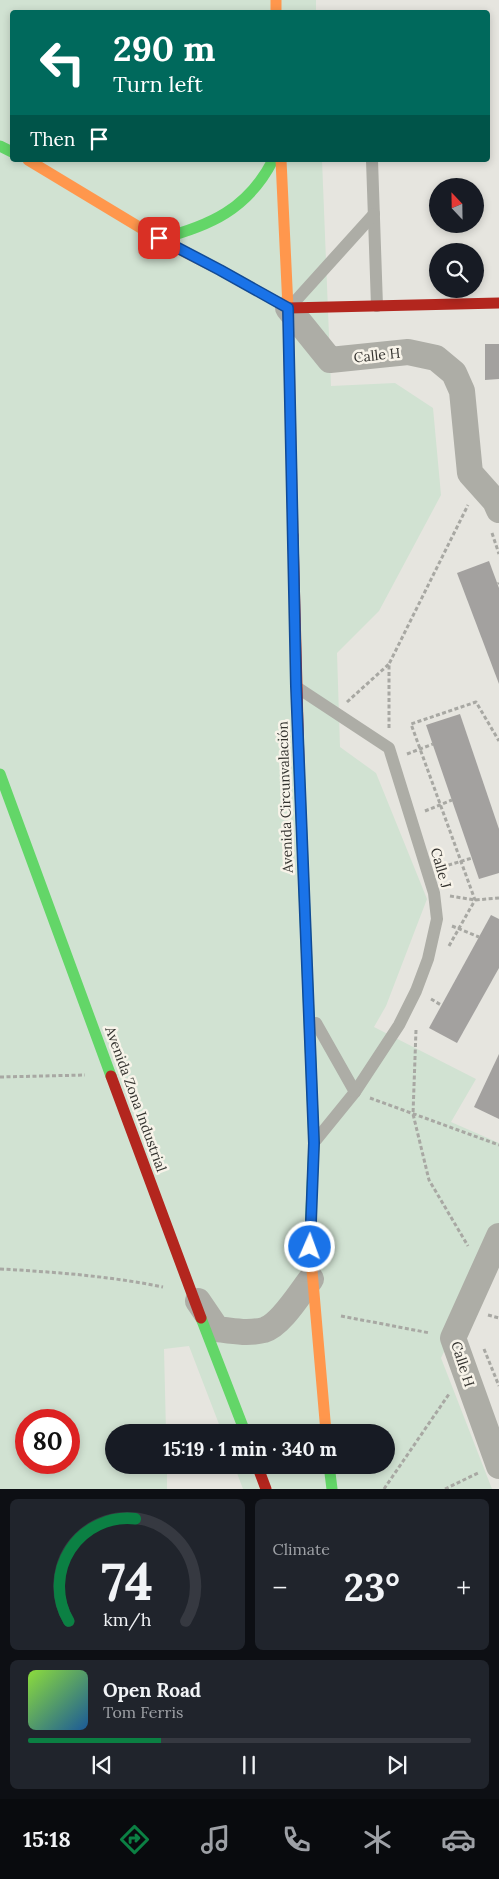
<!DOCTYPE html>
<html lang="en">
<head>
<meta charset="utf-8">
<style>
	:root { --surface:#171b24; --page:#20242c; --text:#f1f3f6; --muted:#9ea1a6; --line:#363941; --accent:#0b8043 }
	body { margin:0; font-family:Lora,serif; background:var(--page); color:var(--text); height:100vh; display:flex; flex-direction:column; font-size:19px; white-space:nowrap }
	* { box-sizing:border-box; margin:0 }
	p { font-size:16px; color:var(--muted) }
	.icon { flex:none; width:28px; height:28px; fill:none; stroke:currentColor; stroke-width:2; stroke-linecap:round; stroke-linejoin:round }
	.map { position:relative; height:1489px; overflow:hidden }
	.details { display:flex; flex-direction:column; gap:10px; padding:10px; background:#0d0f14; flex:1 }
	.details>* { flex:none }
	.hud { position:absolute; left:10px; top:10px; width:480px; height:152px; border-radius:5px; box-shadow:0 2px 8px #0003; background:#00695c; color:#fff; overflow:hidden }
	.needle { width:32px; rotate:338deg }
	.controls { position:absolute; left:429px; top:178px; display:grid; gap:10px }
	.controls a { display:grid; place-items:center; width:55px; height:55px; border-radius:50%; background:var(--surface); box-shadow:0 2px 8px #0003; font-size:25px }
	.speed { position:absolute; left:15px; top:1409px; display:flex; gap:10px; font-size:25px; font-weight:700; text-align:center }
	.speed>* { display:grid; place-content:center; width:65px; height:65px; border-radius:50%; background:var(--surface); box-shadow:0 2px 8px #0003; line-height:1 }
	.speed .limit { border:8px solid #d22; background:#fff; color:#111 }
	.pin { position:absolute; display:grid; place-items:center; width:42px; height:42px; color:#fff; margin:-21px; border-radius:10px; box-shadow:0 2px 8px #0006 }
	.me { position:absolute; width:55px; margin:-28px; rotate:2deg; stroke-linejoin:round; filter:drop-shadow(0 0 4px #0008) }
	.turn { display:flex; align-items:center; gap:18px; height:105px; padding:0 20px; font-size:22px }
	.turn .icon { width:65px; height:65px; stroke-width:2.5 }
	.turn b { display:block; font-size:35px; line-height:42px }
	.then { display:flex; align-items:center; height:48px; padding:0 20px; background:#0003; gap:10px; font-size:19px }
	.big { font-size:38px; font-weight:700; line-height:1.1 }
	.details .widget { flex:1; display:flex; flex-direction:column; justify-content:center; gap:8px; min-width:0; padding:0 18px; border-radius:8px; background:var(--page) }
	.details .dial { align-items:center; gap:0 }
	.dial svg { height:130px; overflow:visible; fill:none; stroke:var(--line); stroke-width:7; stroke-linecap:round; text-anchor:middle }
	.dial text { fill:var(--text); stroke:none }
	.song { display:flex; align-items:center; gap:15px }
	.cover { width:60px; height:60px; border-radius:8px; background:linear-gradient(135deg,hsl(90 70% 55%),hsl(210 70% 35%)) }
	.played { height:5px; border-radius:2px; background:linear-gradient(90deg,var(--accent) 30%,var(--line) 30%) }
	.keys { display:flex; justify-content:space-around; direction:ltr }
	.heat { display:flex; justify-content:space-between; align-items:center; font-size:28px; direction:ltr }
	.details .tiles { flex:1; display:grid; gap:10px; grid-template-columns:1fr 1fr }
	.widget:last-child { grid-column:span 2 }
	.trip { position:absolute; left:105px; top:1424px; width:290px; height:50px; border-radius:25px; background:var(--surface); box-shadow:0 2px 8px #0003; font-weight:700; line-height:50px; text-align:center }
	.tab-bar { display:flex; height:80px; justify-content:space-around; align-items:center; background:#090b0e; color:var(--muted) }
	.tab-bar .icon { width:35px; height:35px }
	.tab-bar .selected { color:var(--accent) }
	.tab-bar b { font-size:22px; color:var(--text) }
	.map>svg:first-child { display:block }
</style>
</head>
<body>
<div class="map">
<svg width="499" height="1489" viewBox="0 0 499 1489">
	<rect width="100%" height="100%" fill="#e6e5df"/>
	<!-- green -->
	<path fill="#d1e2d2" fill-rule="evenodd" d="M0 0H316V12H12V160H322L331 386 395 383 433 408 441 495 379 611 337 653 340 747 376 773 427 899 386 1006 374 1027 476 1079 451 1122 499 1143V1236L441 1358 492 1489H243L234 1465H386V1432H222L189 1346 164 1349 166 1432H114V1465H167V1489H0ZM26 1420H69V1462H26Z"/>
	<!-- building -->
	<g fill="#a3a19f">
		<polygon points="485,344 499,344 499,379 485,380"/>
		<polygon points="489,561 499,588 499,684 457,573"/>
		<polygon points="460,714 499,829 499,873 479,879 426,725"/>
		<polygon points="491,915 499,919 499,968 457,1043 429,1028"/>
		<polygon points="499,1054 499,1119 474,1107"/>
	</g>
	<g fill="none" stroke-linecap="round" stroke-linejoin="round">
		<!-- path -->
		<g stroke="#a8a8a3" stroke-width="3" stroke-dasharray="4 2.5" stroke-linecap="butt">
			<polyline points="492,533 499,554"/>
			<polyline points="498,584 499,583"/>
			<polyline points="347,702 389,664"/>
			<polyline points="389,728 389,664 468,505"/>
			<polyline points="407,754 433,744"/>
			<polyline points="425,811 452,800"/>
			<polyline points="442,867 472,858"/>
			<polyline points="450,896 475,900 499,898"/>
			<polyline points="452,926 479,937"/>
			<polyline points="449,946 475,900 411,724 476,702 499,741"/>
			<polyline points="431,999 441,1005"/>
			<polyline points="416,1030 413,1114 429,1180 468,1246"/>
			<polyline points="0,1077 85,1075"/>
			<polyline points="370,1098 499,1145"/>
			<path d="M0 1269C55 1272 109 1276 163 1287"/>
			<polyline points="488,1315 499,1318"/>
			<polyline points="341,1316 430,1333"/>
			<polyline points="484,1349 499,1386"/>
			<polyline points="384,1489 449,1394"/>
			<polyline points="445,1489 478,1473"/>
		</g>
		<!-- lane -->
		<g stroke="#adada6" stroke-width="12">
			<polyline points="372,160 377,306"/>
			<polyline points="290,307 374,214"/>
			<polyline points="298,688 389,748 434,893 437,919 428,959 416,991 399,1025 355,1092 316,1140"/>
			<polyline points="316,1023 355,1092"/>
		</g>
		<!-- street -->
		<g stroke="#adada6" stroke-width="26">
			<polyline points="288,308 330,360 408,352 436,358 454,373 462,391 470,473 495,501 499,510"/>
			<polyline points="499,1236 453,1338 499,1466"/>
			<path d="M198 1301 217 1329C232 1331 248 1334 264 1330 281 1325 300 1293 311 1279"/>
		</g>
		<!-- fast -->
		<g stroke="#63d668" stroke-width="11">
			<polyline points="0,146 12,152"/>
			<path d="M159 239C210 226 248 209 273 160"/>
			<polyline points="299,763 314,1143 310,1234"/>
			<polyline points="0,774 111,1076"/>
			<polyline points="201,1318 245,1432"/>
			<polyline points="329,1465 332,1489"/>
		</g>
		<!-- slow -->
		<g stroke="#ff974d" stroke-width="11">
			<polyline points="276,0 276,12"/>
			<polyline points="28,160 159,239 220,270 288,308"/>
			<polyline points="281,160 288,308 293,535"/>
			<polyline points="310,1234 310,1247 326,1432"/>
		</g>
		<!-- jam -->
		<g stroke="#b3261e" stroke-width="11">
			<polyline points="288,308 499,303"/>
			<polyline points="293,535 299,763"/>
			<polyline points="111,1076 201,1318"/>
			<polyline points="257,1465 266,1489"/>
		</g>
	</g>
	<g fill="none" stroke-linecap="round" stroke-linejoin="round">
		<!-- route casing -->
		<g stroke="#114b97" stroke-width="12">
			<polyline id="route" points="159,238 220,270 288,308 296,686 314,1143 310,1247"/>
		</g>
		<!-- route -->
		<use href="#route" stroke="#1a73e8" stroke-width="9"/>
	</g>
	<g text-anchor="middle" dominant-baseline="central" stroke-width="5" stroke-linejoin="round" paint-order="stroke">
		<!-- street labels -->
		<g font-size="14" fill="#33322e" stroke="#f7f3e9">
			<text transform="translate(377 355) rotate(-6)">Calle H</text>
			<text transform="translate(285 797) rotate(-92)">Avenida Circunvalación</text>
			<text transform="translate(441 868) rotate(74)">Calle J</text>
			<text transform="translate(136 1099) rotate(70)">Avenida Zona Industrial</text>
			<text transform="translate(463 1364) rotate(72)">Calle H</text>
		</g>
	</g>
</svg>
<div class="controls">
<a><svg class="needle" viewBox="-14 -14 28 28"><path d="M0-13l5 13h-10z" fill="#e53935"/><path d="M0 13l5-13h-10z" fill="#9ea1a6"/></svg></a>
<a><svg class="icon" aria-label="search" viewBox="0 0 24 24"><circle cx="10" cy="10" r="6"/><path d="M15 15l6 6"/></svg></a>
</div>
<div class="speed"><div class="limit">80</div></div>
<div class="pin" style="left:159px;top:238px;background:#d93025"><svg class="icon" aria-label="arrive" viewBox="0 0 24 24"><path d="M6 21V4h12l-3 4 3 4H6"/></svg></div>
<svg class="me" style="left:310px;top:1247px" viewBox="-20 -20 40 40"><circle r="17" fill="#1a73e8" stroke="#fff" stroke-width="3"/><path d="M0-11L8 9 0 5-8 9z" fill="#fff"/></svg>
<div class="trip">15:19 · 1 min · 340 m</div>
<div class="hud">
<div class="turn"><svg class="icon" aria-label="left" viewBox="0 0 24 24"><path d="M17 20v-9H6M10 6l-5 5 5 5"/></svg><div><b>290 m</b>Turn left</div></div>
<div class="then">Then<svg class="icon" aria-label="arrive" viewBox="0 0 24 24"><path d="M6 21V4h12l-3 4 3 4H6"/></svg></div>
</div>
</div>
<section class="details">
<div class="tiles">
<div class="widget dial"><svg viewBox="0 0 100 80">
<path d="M14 69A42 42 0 1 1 86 69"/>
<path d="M14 69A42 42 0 0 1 55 6" stroke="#0b8043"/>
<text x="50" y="56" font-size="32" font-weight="700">74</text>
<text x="50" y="72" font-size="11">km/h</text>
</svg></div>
<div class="widget"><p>Climate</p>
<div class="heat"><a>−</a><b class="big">23°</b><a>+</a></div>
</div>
<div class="widget">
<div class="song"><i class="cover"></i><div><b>Open Road</b><p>Tom Ferris</p></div></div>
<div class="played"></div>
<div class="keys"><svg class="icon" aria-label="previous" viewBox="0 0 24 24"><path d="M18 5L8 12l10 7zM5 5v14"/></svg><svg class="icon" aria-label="pause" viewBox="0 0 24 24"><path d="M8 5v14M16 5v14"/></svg><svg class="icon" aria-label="next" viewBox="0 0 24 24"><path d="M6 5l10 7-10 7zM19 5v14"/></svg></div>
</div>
</div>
</section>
<nav class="tab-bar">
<b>15:18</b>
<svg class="icon selected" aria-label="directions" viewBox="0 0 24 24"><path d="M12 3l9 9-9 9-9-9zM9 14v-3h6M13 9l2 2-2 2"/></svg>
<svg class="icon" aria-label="music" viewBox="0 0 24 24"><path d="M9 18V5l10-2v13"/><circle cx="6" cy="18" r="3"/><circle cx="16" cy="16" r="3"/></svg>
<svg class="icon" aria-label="phone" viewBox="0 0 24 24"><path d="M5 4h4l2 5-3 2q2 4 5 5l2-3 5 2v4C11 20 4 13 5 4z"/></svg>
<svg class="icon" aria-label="climate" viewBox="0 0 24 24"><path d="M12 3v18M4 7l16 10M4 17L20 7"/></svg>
<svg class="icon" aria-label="car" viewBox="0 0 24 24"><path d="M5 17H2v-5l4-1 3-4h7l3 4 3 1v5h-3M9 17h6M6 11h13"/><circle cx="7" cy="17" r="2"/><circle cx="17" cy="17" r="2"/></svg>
</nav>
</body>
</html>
